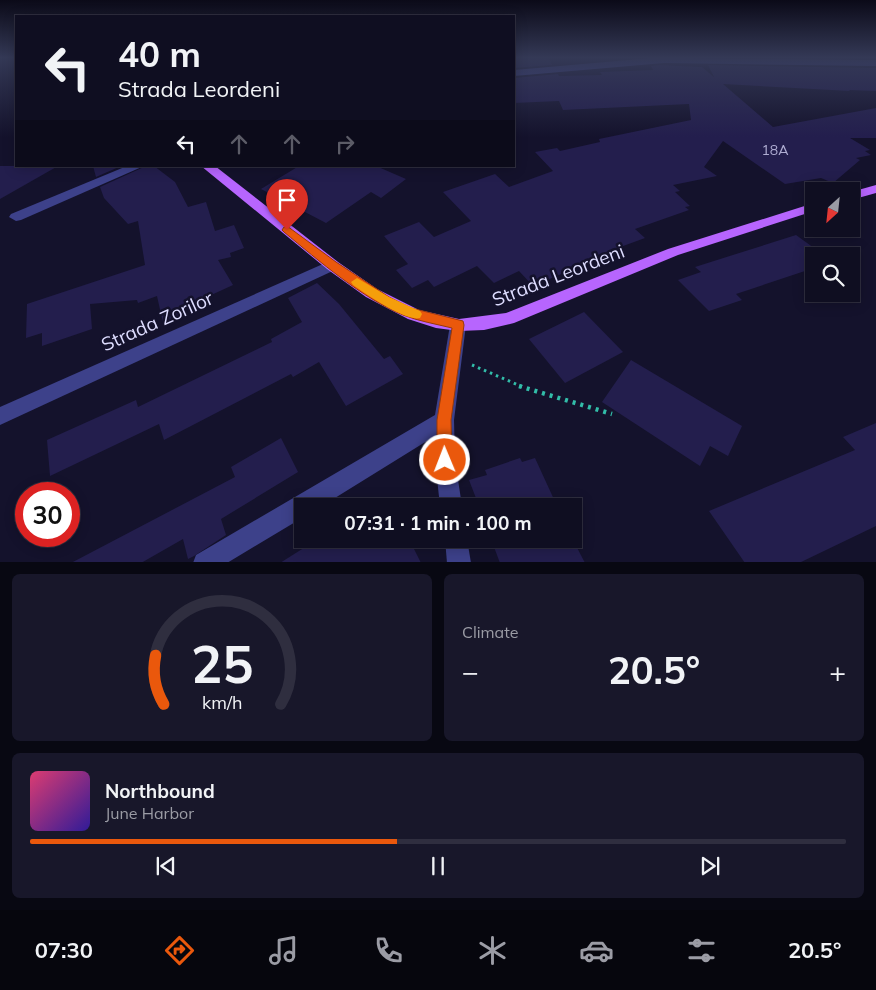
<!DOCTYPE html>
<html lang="en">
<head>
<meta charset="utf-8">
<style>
	:root { --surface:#0f0e21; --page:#18172a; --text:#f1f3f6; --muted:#9b9ca5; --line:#2f2e3f; --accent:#ea580c }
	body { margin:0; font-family:Mulish,sans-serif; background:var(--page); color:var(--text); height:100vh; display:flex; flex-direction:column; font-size:19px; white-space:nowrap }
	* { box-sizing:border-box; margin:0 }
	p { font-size:16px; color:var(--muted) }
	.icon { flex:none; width:28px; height:28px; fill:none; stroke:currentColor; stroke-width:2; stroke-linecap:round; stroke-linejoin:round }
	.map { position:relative; height:562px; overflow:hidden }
	.sheet { display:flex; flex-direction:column; gap:12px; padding:12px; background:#080812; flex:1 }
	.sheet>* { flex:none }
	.hud { position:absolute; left:15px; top:15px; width:500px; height:152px; border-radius:0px; box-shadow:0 2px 12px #0003,0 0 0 1px var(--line); background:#0f0e21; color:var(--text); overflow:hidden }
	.needle { width:32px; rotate:207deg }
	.buttons { position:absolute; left:805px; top:182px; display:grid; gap:10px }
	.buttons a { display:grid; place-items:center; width:55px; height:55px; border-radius:0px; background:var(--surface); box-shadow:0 2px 12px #0003,0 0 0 1px var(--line); font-size:25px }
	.speed { position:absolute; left:15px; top:482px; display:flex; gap:10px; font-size:25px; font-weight:700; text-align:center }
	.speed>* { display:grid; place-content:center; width:65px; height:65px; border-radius:50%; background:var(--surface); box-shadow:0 2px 12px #0003,0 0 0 1px var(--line); line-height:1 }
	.speed .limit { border:8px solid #d22; background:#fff; color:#111 }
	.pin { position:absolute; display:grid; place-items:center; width:42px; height:42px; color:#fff; margin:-51px -21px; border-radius:50% 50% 50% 0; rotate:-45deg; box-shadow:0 0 5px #0007 }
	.pin .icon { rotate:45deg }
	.me { position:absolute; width:55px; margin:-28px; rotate:359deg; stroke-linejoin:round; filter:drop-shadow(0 0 4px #0008) }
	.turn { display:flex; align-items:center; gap:18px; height:105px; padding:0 20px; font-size:22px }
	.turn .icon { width:65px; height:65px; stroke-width:2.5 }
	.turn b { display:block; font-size:35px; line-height:42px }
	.lanes { display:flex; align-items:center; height:48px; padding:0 20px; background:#0003; justify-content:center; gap:25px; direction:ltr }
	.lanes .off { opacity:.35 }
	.big { font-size:38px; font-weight:700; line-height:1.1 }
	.sheet .tile { flex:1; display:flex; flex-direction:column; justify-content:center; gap:8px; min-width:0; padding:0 18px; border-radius:8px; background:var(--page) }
	.sheet .dial { align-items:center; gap:0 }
	.dial svg { height:130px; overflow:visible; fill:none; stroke:var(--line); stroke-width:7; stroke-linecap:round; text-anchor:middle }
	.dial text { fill:var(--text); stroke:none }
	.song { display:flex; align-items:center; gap:15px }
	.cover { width:60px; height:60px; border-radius:8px; background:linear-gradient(135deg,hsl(340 70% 55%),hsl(250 70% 35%)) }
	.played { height:5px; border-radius:2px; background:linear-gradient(90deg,var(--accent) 45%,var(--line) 45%) }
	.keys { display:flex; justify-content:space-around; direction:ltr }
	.heat { display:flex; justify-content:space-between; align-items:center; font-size:28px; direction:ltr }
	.sheet .tiles { flex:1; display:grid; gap:12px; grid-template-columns:1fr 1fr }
	.tile:last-child { grid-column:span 2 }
	.trip { position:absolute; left:294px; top:498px; width:288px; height:50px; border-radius:0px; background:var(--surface); box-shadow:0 2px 12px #0003,0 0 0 1px var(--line); font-weight:700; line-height:50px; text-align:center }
	.tab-bar { display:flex; height:80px; justify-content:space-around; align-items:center; background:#06060d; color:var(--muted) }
	.tab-bar .icon { width:35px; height:35px }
	.tab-bar .active { color:var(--accent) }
	.tab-bar b { font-size:22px; color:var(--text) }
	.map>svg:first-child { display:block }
</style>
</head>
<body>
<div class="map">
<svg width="876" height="563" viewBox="0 0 876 563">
	<rect width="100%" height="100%" fill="#14122c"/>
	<!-- building -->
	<g fill="#231e4d">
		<polygon points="514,58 549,58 552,65 514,68"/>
		<polygon points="659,65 702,67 714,77 708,65 876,68 876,91 849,90 850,91 723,84 773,127 876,108 876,138 850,138 870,150 865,151 871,155 856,158 860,160 833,183 821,178 785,184 723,141 704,167 717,176 673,185 680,191 675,192 690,206 685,207 689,210 635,229 645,238 585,260 587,263 533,286 519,271 494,283 477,266 434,287 428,280 412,288 396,270 408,264 384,236 419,222 434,237 471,221 443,192 495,174 509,187 553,171 535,152 557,148 560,151 600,142 599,139 691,120 689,104 563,110 559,101 514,103 514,78 558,74 559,76 602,75 600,72 653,70 651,66"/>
		<polygon points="0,166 58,166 0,199"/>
		<polygon points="93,166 121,166 96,177"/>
		<polygon points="146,166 154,166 175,182 188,207 206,202 215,231 234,225 244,248 230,253 231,257 218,260 233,285 183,308 184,313 163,323 157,296 138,303 137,300 90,304 92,329 42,346 42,333 26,338 27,304 145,265 138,221 128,224 104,198 100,187"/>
		<polygon points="299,166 376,166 406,179 381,198 371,192 326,223 261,189"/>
		<polygon points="796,235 814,248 814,268 736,294 742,300 709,311 678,280 701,272 695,267"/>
		<polygon points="317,283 339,304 384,359 390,356 403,374 346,406 319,362 293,377 291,374 164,440 159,424 50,476 47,440 136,400 138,407 272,342 271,339 302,322 288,298"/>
		<polygon points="584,312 623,352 565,383 529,339"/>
		<polygon points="631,360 742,426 728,456 710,446 700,466 602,402"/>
		<polygon points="876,423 876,526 799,563 745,563 709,511 855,450 843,437"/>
		<polygon points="281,438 298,472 221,519 226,535 194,556 188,559 183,539 141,563 71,563 235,477 231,467"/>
		<polygon points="520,458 522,462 535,458 557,506 479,506 469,480 487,475 485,470"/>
		<polygon points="572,538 585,563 500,563 491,539"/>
		<polygon points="318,539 409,539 421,563 280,563"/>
	</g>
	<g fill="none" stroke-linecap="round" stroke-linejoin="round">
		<!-- path-far1 -->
		<polyline stroke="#32bda9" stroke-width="3" stroke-dasharray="2.5 4" stroke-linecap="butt" points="472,365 523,387"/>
		<!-- path -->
		<polyline stroke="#32bda9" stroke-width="4.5" stroke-dasharray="3 5" stroke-linecap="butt" points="519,386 612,414"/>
		<!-- minor -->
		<g fill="#3d418a" fill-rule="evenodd">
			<polygon points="651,58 876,60 876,66 664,63 514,76 514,70"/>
			<polygon points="127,166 144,166 21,220 16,221 9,217 11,214"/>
			<polygon points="332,260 337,261 339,265 337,269 0,425 0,407"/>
			<polygon points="458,319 464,320 466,325 454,420 455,460 462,506 440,506 435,460 435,436 322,506 302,506 302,518 227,563 193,563 196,555 435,415 450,325 452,320"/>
			<polygon points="445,539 467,539 471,563 447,563"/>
		</g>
		<!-- major -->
		<g fill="#b765fe" fill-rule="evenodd">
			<polygon points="201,166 215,166 338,262 377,289 419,310 459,319 506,313 668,249 814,203 814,211 678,255 514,323 484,330 459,331 436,328 408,319 366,297 327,269"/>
			<polygon points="876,185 876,193 851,200 851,192"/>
		</g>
	</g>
	<!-- sky -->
	<linearGradient id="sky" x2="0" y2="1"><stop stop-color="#0b0a18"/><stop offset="0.42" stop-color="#343956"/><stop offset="1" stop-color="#343956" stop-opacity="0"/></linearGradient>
	<rect width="876" height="137" fill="url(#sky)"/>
	<!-- route -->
	<path fill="#ea580c" stroke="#983908" d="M287 226 336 262 389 297 411 308 463 321 464 325 451 420 452 460 450 465 445 468 439 465 437 460V420L452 328C436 324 418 321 403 315 362 298 319 261 284 232L282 230 284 227Z"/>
	<!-- slow -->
	<path fill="#f59e0b" d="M357 278 389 297 420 311 422 314 420 318C406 322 366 294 353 285L351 282Z"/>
	<g text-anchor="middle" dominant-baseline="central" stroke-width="5" stroke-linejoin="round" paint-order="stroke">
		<!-- far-number labels -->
		<g font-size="14" fill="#afadd2">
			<text x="775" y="150">18A</text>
		</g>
		<!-- street labels -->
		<g font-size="19" fill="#deddff" stroke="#14122c">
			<text transform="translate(558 275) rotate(-21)">Strada Leordeni</text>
			<text transform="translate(157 321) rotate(-24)">Strada Zorilor</text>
		</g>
	</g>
</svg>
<div class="buttons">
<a><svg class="needle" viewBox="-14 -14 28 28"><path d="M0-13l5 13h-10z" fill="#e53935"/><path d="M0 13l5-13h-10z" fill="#9b9ca5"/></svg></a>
<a><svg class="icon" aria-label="search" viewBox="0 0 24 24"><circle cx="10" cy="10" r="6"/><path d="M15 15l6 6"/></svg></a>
</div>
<div class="speed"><div class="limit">30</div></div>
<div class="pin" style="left:287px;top:230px;background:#d93025"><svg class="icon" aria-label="arrive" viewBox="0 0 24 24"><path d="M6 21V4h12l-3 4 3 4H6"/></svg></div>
<svg class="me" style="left:445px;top:460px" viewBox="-20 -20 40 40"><circle r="17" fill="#ea580c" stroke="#fff" stroke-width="3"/><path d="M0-11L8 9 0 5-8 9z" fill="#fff"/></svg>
<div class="trip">07:31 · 1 min · 100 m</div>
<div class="hud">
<div class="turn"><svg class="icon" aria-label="left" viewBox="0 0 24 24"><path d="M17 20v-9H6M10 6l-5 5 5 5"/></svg><div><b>40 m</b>Strada Leordeni</div></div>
<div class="lanes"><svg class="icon" aria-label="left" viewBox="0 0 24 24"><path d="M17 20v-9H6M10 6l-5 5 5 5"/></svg><svg class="icon off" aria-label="ahead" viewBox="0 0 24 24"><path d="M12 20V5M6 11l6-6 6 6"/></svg><svg class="icon off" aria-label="ahead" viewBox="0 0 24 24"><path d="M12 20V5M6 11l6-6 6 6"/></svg><svg class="icon off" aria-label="right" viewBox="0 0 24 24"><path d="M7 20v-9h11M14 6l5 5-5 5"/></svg></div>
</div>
</div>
<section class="sheet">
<div class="tiles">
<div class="tile dial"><svg viewBox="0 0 100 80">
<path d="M14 69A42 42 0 1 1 86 69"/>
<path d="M14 69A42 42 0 0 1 9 39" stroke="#ea580c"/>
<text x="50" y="56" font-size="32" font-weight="700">25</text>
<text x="50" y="72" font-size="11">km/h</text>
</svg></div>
<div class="tile"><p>Climate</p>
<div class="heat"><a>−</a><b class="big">20.5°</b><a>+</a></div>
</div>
<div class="tile">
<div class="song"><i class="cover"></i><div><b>Northbound</b><p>June Harbor</p></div></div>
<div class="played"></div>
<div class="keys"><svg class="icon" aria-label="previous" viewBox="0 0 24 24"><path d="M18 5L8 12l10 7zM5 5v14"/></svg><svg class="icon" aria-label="pause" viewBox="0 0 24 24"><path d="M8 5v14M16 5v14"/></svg><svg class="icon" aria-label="next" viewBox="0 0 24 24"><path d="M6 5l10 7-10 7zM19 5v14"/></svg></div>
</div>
</div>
</section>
<nav class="tab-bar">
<b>07:30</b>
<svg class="icon active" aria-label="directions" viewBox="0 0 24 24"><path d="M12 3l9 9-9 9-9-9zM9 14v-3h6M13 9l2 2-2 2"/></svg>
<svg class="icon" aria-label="music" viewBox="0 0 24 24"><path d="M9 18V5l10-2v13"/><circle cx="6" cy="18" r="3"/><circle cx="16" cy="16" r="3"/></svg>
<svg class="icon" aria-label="phone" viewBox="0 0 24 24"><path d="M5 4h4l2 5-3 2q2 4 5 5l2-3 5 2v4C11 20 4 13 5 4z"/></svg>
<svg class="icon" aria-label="climate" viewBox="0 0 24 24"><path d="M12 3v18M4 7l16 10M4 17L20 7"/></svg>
<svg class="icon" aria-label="car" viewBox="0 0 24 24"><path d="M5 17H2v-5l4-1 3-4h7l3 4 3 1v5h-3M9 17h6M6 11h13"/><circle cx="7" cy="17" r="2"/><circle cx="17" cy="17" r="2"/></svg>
<svg class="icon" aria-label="filters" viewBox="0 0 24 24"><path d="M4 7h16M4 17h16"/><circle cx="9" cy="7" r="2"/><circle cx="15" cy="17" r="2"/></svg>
<b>20.5°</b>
</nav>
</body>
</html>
